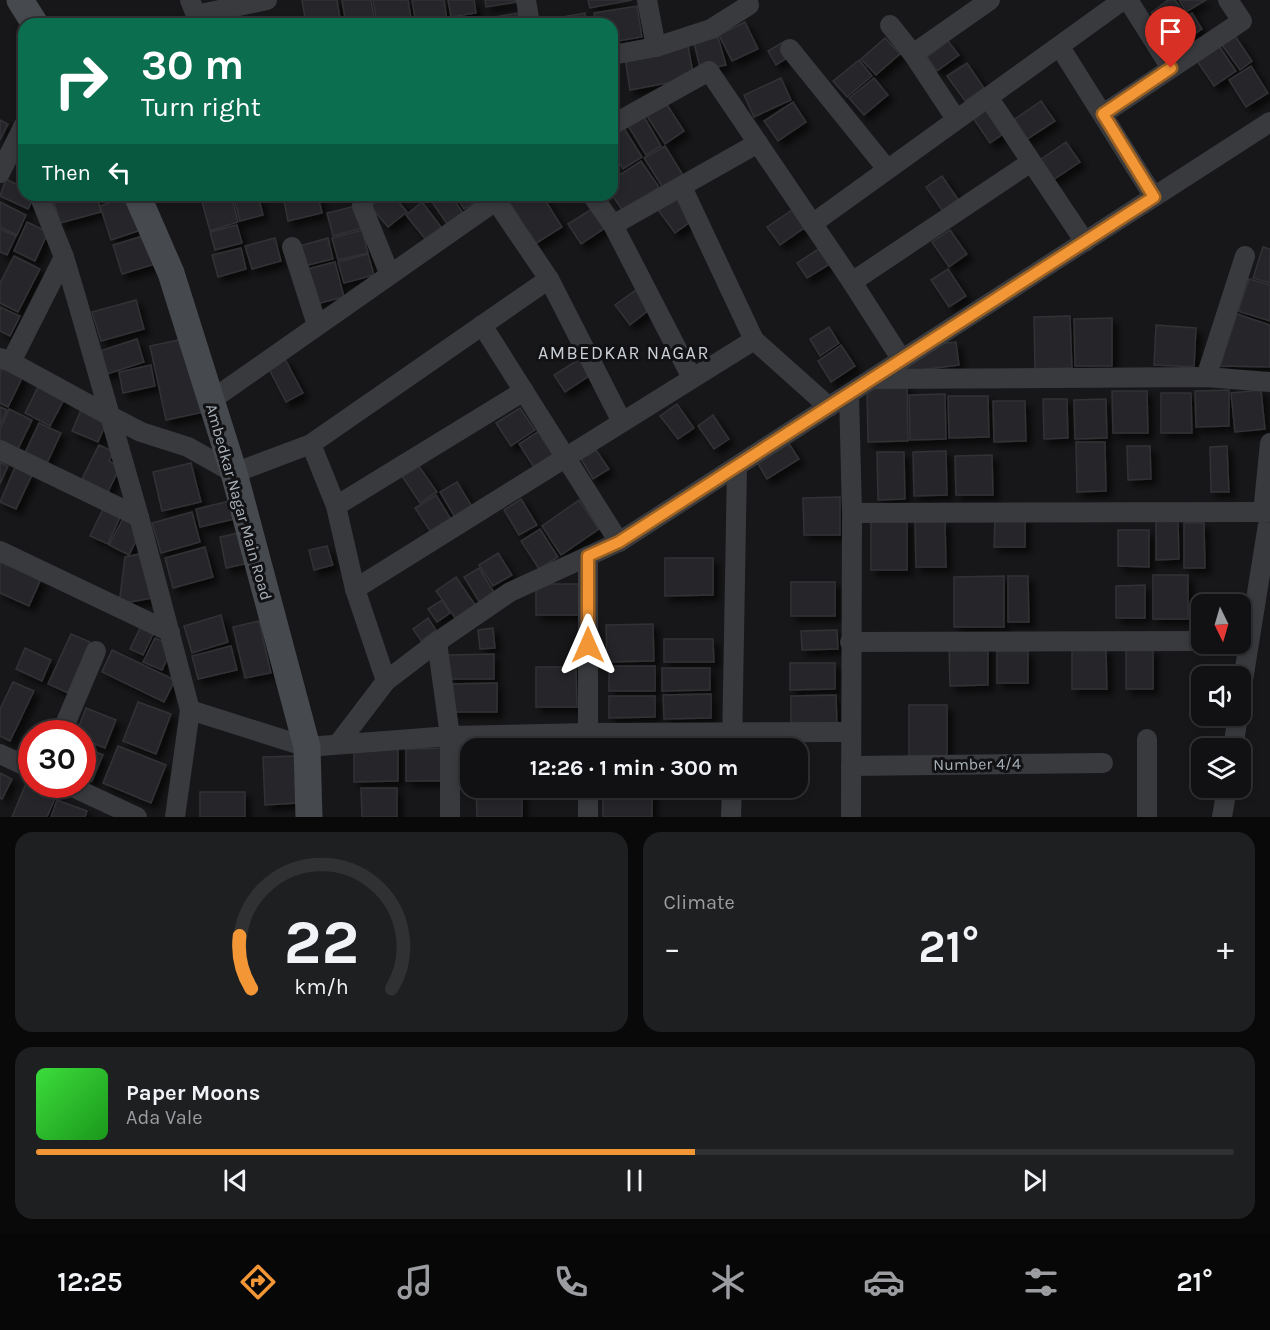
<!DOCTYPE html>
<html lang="en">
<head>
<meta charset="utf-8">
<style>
	:root { --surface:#111113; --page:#1e1f21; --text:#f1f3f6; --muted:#9c9da0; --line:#303133; --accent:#f39736 }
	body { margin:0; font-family:Karla,sans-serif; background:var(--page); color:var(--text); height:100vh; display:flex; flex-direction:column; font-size:22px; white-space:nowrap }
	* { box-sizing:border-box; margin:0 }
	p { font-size:20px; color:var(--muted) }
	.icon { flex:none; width:33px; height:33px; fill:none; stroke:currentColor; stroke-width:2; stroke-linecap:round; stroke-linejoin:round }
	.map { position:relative; height:817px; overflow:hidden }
	.drawer { display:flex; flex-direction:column; gap:15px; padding:15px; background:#09090a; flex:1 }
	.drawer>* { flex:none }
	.top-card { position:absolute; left:18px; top:18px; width:600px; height:183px; border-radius:18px; box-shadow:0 3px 9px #0003,0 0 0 2px var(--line); background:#0b6e4f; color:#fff; overflow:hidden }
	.needle { width:39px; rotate:175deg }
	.fabs { position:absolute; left:1191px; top:594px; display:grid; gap:12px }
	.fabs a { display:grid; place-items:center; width:60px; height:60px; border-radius:12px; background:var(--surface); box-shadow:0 3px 9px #0003,0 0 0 2px var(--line); font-size:30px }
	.speed { position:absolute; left:18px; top:720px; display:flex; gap:12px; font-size:30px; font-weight:700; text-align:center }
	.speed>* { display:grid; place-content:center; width:78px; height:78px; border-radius:50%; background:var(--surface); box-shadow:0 3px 9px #0003,0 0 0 2px var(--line); line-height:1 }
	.speed .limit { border:9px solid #d22; background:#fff; color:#111 }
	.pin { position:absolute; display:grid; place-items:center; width:51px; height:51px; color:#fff; margin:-62px -26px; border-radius:50% 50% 50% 0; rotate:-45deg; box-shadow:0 0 6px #0007 }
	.pin .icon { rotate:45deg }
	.me { position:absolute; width:66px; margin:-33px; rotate:0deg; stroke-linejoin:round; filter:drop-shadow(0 0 4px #0008) }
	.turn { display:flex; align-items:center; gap:21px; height:126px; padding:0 24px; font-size:27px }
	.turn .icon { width:78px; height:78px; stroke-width:2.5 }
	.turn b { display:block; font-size:42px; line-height:51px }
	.then { display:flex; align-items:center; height:57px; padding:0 24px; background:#0003; gap:12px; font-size:22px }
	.big { font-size:45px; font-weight:700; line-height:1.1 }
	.drawer .card { flex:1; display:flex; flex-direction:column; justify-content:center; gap:9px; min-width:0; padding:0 21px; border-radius:18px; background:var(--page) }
	.drawer .dial { align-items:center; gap:0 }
	.dial svg { height:156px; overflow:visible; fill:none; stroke:var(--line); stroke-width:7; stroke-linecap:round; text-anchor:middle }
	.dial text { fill:var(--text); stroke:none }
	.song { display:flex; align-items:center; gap:18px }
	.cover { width:72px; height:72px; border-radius:9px; background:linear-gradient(135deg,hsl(120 70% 55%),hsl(120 70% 35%)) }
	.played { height:6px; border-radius:3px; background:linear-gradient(90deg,var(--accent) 55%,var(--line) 55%) }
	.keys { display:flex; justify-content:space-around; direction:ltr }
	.heat { display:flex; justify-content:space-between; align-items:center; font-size:33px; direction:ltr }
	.drawer .tiles { flex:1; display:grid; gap:15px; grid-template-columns:1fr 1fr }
	.card:last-child { grid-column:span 2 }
	.trip { position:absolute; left:460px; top:738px; width:348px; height:60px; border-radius:18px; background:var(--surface); box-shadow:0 3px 9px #0003,0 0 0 2px var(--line); font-weight:700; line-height:60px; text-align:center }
	.menu { display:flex; height:96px; justify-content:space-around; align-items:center; background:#070708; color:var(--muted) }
	.menu .icon { width:42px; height:42px }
	.menu .on { color:var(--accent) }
	.menu b { font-size:27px; color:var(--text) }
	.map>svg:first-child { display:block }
</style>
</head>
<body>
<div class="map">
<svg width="1270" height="817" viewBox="0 0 1270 817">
	<defs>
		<filter id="shadow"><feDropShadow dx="5.5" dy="5.5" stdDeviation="3" flood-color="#0009"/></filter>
	</defs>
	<rect width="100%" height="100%" fill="#171719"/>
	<!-- building -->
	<g fill="#27282a" stroke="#313235" stroke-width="1.5" filter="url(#shadow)">
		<polygon points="302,0 337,0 341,24 306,24"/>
		<polygon points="342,0 371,0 375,24 346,24"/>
		<polygon points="373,0 408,0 412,24 377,24"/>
		<polygon points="412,0 444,0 447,21 416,24"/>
		<polygon points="448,0 474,0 476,13 451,17"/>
		<polygon points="485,0 516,0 516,2 486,7"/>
		<polygon points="588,0 632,0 590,8"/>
		<polygon points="1168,0 1175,0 1185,14 1163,29 1151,13"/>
		<polygon points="1179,0 1206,0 1186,12"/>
		<polygon points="637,6 642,37 612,42 612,24 595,24 594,13"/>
		<polygon points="518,13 520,24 479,24 478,20"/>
		<polygon points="585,13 587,24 539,24 538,21"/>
		<polygon points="1192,13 1202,29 1173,48 1163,33"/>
		<polygon points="745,22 758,49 732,61 719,35"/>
		<polygon points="1235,36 1252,61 1240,70 1222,45"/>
		<polygon points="718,37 726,65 701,71 694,43"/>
		<polygon points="885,38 900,54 876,75 861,59"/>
		<polygon points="785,41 793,54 776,65 768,51"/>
		<polygon points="948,41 959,55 937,71 927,57"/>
		<polygon points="688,46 694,78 630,90 625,58"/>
		<polygon points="1219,46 1236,71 1214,86 1197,61"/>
		<polygon points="859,60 872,76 847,97 833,81"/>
		<polygon points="967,63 984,88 965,101 947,76"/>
		<polygon points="1251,66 1268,93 1246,107 1229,80"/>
		<polygon points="781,78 791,100 754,117 744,95"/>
		<polygon points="874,78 888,95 864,115 849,98"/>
		<polygon points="664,100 684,131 665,144 645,113"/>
		<polygon points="1041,101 1055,121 1026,140 1012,121"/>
		<polygon points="793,102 806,122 778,141 764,121"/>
		<polygon points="985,106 1003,134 990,143 971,115"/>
		<polygon points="643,115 661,146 646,155 627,124"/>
		<polygon points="0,120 8,124 0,140"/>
		<polygon points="622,125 642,157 623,169 612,151 612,131"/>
		<polygon points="1066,142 1080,162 1050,182 1037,162"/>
		<polygon points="665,146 683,175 663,188 644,158"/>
		<polygon points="641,161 659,187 623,211 612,195 612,180"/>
		<polygon points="942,176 960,202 944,213 926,187"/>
		<polygon points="6,179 24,188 24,195 35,195 28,209 0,196"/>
		<polygon points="52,195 97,195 101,212 60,223"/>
		<polygon points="134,195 144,229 111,240 100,206"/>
		<polygon points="200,195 231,195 238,222 210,231"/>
		<polygon points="233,195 258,195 263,215 240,221"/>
		<polygon points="283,195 318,195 322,213 288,221"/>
		<polygon points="384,195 393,195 407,212 388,227 370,206"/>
		<polygon points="435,195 451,195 463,213 447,224 430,199"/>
		<polygon points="455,195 478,195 481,199 464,209"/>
		<polygon points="516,195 542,195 562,227 535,244 508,200"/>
		<polygon points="677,197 693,220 675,233 658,210"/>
		<polygon points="0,202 26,215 17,235 0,227"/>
		<polygon points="422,202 442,228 426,240 406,215"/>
		<polygon points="356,206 362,228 333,236 327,213"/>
		<polygon points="595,207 608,226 581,244 568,224"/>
		<polygon points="792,210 804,228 780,245 767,227"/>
		<polygon points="27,222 48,232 35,261 14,251"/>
		<polygon points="237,225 242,243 215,250 210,232"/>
		<polygon points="0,229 16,236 7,255 0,252"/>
		<polygon points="362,230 368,253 338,260 332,238"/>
		<polygon points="950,230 967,254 949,267 932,242"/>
		<polygon points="146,235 155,264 122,274 113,245"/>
		<polygon points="275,238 281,261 252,269 245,246"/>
		<polygon points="328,238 333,259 304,266 299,246"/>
		<polygon points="1263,247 1270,249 1270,283 1253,278"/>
		<polygon points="241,248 246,269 218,277 212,255"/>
		<polygon points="820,248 830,264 807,278 797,263"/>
		<polygon points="368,254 374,275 344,283 338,262"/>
		<polygon points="14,256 40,269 18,312 0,303 0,283"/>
		<polygon points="335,262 344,297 316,304 307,269"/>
		<polygon points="948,269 966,296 949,307 931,280"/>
		<polygon points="1249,279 1270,285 1270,321 1238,311"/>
		<polygon points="640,287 654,306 630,325 615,305"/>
		<polygon points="136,300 144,329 101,341 92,312"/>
		<polygon points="0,307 20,316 10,336 0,331"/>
		<polygon points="1237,314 1270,325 1270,367 1220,366"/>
		<polygon points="1070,316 1072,368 1035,369 1034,317"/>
		<polygon points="1112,318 1112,366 1075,366 1074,319"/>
		<polygon points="1156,325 1196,328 1194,367 1154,365"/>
		<polygon points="829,327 839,343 820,356 810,339"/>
		<polygon points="188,338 204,412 166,420 150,346"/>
		<polygon points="137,339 144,362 104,375 97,352"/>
		<polygon points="956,342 959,365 904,372 903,367 939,344"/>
		<polygon points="841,345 855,366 831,382 818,361"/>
		<polygon points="581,358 592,374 565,392 554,375"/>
		<polygon points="285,359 303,393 286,402 268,367"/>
		<polygon points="151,365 155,386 123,393 119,372"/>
		<polygon points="3,366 23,376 8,407 0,403 0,372"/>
		<polygon points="41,381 67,394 50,426 25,413"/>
		<polygon points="907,385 908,441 868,442 867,386"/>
		<polygon points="1229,390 1229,426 1196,427 1195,391"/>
		<polygon points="1261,390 1265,429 1235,432 1231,393"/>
		<polygon points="1112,391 1147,391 1148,433 1113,433"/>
		<polygon points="1161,393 1191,393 1192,433 1161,433"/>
		<polygon points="945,394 946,439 910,440 909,395"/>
		<polygon points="948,396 988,396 989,437 949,438"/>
		<polygon points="1043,399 1067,399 1068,438 1044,439"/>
		<polygon points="1106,399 1107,438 1075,439 1074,400"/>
		<polygon points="993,401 1025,401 1026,441 994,442"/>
		<polygon points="677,404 694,428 678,439 660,416"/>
		<polygon points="0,407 7,410 0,425"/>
		<polygon points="520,408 535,430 511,446 496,423"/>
		<polygon points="9,409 32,420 16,453 0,445 0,429"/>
		<polygon points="81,410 107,421 98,442 72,431"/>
		<polygon points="713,415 729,439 714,449 698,426"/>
		<polygon points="39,423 61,433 46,465 24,455"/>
		<polygon points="539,431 555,457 535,469 519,444"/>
		<polygon points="786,439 799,459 767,479 755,459"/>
		<polygon points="1076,442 1105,442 1106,491 1077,492"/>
		<polygon points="99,445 114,452 109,461 120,467 108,492 82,479"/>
		<polygon points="1127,446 1150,446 1151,479 1128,480"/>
		<polygon points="1227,446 1229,492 1211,492 1210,447"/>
		<polygon points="596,450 609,469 593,479 581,459"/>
		<polygon points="946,451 947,495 914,496 913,452"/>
		<polygon points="877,452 904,452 905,499 878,500"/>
		<polygon points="992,455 993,495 956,495 955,456"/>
		<polygon points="0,462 8,466 0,484"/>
		<polygon points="191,463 201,502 162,511 153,472"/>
		<polygon points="418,465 437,492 420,503 402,476"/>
		<polygon points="15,467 32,475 16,509 0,502"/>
		<polygon points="457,482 473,508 456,519 440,492"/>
		<polygon points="436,495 452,521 432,534 415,508"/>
		<polygon points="840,497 840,535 804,535 803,498"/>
		<polygon points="521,499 537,525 519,535 504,510"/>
		<polygon points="234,500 239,518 200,527 196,509"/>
		<polygon points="579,500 599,529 561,555 542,526"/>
		<polygon points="104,507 121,515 108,544 90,536"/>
		<polygon points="192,512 200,542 161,553 152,523"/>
		<polygon points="125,515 131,518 136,541 129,555 109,545"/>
		<polygon points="995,517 1025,517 1025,547 994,547"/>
		<rect x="871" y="520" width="36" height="50"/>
		<polygon points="1156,520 1178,520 1179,559 1156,560"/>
		<polygon points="915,521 945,521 946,567 916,567"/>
		<polygon points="1184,523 1204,523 1205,568 1184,568"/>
		<polygon points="540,529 558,557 539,569 521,541"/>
		<polygon points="1118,530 1149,530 1149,567 1118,566"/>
		<polygon points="239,533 245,564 226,568 220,537"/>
		<polygon points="327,546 333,565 314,570 309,550"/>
		<polygon points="205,547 213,577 173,588 165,558"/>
		<polygon points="145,553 153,598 119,604 125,557"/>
		<polygon points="498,553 512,575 493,586 479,565"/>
		<polygon points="665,558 713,558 713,595 665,596"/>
		<polygon points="0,562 41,579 29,606 0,593"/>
		<polygon points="479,568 495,594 480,603 464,577"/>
		<rect x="1153" y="575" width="35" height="44"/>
		<polygon points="1004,576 1004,627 954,627 954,577"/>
		<polygon points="1008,576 1028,576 1029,622 1008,622"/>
		<polygon points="456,577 478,609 458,622 436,591"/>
		<rect x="791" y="582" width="44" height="34"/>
		<polygon points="536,584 580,584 581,615 536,615"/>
		<polygon points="1145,585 1145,618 1116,618 1116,586"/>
		<polygon points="442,600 450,613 437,622 428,609"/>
		<polygon points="221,615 228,642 192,653 184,626"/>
		<polygon points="428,618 436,630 421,641 413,629"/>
		<polygon points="259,621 271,673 245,678 233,627"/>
		<polygon points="142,624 155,630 143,655 130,649"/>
		<polygon points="653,624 654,661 607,662 606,625"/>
		<polygon points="493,628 495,648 480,649 478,630"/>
		<polygon points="837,630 838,649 802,650 801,631"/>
		<polygon points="71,634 90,642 68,693 48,684"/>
		<polygon points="155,638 173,646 162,670 143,662"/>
		<polygon points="664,639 713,639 714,662 664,662"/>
		<polygon points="949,645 988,645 988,685 950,686"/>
		<polygon points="231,646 237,670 198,679 192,656"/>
		<polygon points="25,648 51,660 42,681 16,669"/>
		<polygon points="1072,649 1106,649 1107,689 1072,689"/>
		<polygon points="112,650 175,680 164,702 102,672"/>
		<rect x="1126" y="650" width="27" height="39"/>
		<rect x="997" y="651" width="31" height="32"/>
		<polygon points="494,654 494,679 448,679 448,655"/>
		<polygon points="790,663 835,663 835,689 790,690"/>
		<rect x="609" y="666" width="46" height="25"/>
		<polygon points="536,667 576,667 577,707 536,707"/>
		<polygon points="662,668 710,668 710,690 662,691"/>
		<polygon points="13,682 34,691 10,741 0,736 0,709"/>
		<polygon points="497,683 497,712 450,712 449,684"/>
		<polygon points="711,694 711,718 664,719 663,695"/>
		<polygon points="836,695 837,725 791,725 791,696"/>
		<polygon points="609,696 655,696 655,717 609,718"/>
		<polygon points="138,702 171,714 156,754 123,741"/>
		<rect x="909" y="705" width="38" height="52"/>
		<polygon points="86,708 116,720 105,748 82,739 82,734 76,734"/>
		<polygon points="398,743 398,781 354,782 354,744"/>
		<polygon points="580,743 580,748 554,748 554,744"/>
		<polygon points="523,745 523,748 478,748 478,746"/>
		<polygon points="82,746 103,755 92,781 82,777"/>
		<polygon points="118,746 166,765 151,803 103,783"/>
		<polygon points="446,748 446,781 406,781 406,749"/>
		<polygon points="296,756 298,803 265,805 263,757"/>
		<polygon points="0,773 12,779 2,799 0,798"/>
		<polygon points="27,781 57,794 47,817 12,817"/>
		<polygon points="361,788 397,788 397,817 362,817"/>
		<polygon points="476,788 522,788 522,817 477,817"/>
		<rect x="603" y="788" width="49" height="29"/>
		<rect x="200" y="792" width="45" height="25"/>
		<polygon points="57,800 87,811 85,817 51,817"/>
	</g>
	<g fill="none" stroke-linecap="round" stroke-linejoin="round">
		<!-- street -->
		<g stroke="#383a3e" stroke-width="20">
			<polyline points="190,0 196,15 267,0"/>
			<polyline points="526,0 530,24"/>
			<polyline points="647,0 656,47"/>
			<polyline points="1128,0 1171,68"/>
			<polyline points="890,25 913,54 956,119"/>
			<polyline points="1060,47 1154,197"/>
			<polyline points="790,49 887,169"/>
			<polyline points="913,54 990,0"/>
			<polyline points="612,55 656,47 711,29 749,5"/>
			<polyline points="988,97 1085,242"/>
			<polyline points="1103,114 1242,21 1228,0"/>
			<polyline points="612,125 709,71 852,282 902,360"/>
			<polyline points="0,173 24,125"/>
			<polyline points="682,187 754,340 829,407"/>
			<polyline points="39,195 64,257 76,297 139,517 190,710 307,747 450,736 588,733 851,732"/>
			<polyline points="365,195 362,206 390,275"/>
			<polyline points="592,195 613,225 692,378"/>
			<polyline points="496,201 549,279 622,422"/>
			<polyline points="812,224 1123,0"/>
			<polyline points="613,225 758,143"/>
			<polyline points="292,247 317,325"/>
			<polyline points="852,282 1031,162"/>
			<polyline points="482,325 619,542"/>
			<polyline points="0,358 11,362 110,416 141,432 188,447 234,473 311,444 549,279"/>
			<polyline points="11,362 64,257"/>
			<polyline points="1206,377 1245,256"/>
			<polyline points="872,379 1206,377 1270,382"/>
			<polyline points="849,394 852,513 851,817"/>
			<polyline points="210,401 504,195"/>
			<polyline points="311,444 336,506 355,589 386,681"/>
			<polyline points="0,450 139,517"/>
			<polyline points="336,506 524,391"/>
			<polyline points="852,513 1270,512 1240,699"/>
			<polyline points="1263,513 1270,443"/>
			<polyline points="0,551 170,632"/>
			<polyline points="588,556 588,748"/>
			<polyline points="355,589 754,340"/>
			<polyline points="437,642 450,736 450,817"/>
			<polyline points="850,642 1202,641"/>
			<polyline points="61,734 96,651"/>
			<polyline points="338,744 386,681 437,642 510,592 619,542 1270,122"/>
			<polyline points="732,748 737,466"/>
			<polyline points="1233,748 1238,716"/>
			<polyline points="0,754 32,769"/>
			<polyline points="851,766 1103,763"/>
			<polyline points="66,784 137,817"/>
			<polyline points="175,817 190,710"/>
			<polyline points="588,817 588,788"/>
			<polyline points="731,817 732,788"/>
			<polyline points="1147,817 1147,739"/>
			<polyline points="1222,817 1227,788"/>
		</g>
		<!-- secondary -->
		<g stroke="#46494e" stroke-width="27">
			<polyline points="20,0 35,24"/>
			<polyline points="137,195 171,273 234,473 307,747 309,817"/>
		</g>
	</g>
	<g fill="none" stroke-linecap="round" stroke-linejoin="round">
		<!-- route casing -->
		<g stroke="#9e6223" stroke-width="15">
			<polyline id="route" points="588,645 588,556 619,542 1154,197 1103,114 1171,68"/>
		</g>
		<!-- route -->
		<use href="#route" stroke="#f39736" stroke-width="10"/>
	</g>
	<g text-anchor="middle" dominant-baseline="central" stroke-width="6" stroke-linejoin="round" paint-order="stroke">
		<!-- street labels -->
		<g font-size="16" fill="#a9b1b9" stroke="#121214">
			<text transform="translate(239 502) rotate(74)">Ambedkar Nagar Main Road</text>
			<text transform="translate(977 764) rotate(-1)">Number 4/4</text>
		</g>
		<!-- neighbourhood labels -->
		<g font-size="18" letter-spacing="1.5" fill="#cacfd5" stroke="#121214">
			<text x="624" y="353">AMBEDKAR NAGAR</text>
		</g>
	</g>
</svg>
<div class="fabs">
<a><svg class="needle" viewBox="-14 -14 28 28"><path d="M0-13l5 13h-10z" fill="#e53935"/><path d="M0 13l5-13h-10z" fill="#9c9da0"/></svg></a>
<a><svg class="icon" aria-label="sound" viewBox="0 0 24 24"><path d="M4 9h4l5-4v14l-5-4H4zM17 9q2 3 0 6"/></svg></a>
<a><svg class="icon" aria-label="layers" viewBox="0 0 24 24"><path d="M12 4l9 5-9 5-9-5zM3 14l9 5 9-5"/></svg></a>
</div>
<div class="speed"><div class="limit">30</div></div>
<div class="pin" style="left:1171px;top:68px;background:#d93025"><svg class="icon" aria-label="arrive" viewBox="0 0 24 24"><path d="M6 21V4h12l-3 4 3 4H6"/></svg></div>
<svg class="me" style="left:588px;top:645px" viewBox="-20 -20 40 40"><path d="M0-17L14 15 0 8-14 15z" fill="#f39736" stroke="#fff" stroke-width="4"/></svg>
<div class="trip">12:26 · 1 min · 300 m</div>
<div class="top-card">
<div class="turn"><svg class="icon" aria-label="right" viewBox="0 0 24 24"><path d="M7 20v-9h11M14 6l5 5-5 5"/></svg><div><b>30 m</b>Turn right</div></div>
<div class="then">Then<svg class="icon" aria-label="left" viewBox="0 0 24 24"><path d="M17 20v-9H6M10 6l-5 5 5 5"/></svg></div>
</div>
</div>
<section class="drawer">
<div class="tiles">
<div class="card dial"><svg viewBox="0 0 100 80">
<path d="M14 69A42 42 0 1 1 86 69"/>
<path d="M14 69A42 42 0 0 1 8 42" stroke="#f39736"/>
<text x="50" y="56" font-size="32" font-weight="700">22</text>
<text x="50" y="72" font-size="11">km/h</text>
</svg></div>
<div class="card"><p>Climate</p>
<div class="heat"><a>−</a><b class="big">21°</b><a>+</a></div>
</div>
<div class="card">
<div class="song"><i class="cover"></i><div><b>Paper Moons</b><p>Ada Vale</p></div></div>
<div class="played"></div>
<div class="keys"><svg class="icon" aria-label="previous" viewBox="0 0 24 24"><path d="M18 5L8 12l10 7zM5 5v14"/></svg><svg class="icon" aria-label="pause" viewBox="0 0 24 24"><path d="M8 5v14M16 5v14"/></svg><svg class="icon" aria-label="next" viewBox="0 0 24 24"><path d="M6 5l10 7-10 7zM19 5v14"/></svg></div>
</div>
</div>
</section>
<nav class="menu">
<b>12:25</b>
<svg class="icon on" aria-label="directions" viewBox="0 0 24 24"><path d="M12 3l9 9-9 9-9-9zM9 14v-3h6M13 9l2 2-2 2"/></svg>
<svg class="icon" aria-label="music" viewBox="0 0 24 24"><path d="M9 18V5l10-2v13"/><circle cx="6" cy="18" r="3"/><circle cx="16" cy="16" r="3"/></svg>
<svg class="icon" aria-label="phone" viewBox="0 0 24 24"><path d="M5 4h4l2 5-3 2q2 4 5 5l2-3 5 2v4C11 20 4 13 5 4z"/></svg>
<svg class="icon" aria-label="climate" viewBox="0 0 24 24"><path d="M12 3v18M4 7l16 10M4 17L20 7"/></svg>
<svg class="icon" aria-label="car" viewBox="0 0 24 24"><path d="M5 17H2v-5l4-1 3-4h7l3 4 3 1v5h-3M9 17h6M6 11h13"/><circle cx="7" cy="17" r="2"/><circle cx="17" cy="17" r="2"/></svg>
<svg class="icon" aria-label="filters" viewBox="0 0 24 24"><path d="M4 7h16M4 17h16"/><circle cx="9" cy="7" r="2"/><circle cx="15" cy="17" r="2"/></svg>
<b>21°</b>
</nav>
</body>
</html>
